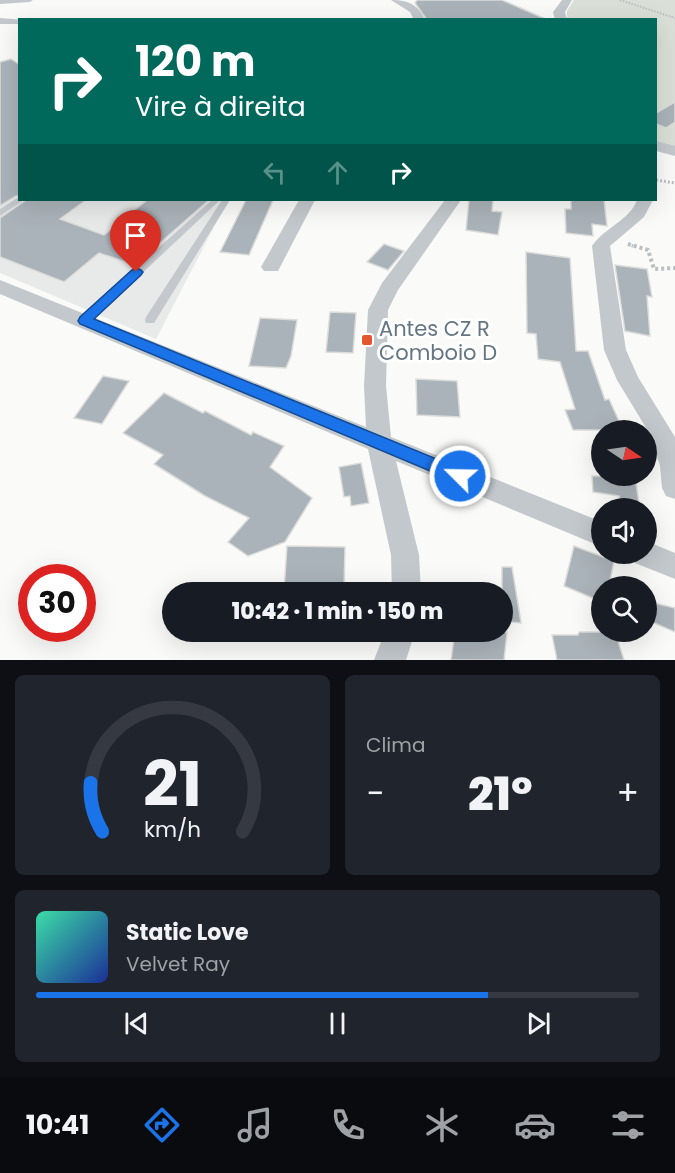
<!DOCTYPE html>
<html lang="pt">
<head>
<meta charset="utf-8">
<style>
	:root { --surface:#171b24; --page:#20242c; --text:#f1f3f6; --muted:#9ea1a6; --line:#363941; --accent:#1a73e8 }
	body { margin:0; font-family:Poppins,sans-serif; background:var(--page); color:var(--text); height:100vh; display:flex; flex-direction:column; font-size:22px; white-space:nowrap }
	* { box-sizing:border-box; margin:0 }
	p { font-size:20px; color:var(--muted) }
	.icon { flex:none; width:33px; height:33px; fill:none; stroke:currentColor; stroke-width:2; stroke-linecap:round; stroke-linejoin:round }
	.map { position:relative; height:660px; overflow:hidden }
	.side { display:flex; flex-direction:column; gap:15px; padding:15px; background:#0d0f14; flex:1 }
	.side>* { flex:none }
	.hud { position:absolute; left:18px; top:18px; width:639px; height:183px; border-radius:0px; box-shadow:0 6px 24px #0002; background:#00695c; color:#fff; overflow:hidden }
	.needle { width:39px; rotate:103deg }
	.buttons { position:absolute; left:591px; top:420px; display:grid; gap:12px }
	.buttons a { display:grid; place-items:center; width:66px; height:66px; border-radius:50%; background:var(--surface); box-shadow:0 6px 24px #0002; font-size:30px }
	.speed { position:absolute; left:18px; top:564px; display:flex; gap:12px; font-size:30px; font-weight:700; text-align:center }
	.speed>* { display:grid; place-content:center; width:78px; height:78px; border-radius:50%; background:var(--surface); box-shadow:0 6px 24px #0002; line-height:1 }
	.speed .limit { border:9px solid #d22; background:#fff; color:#111 }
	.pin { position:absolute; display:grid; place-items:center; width:51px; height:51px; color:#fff; margin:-62px -26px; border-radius:50% 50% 50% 0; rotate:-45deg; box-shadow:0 0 6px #0007 }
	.pin .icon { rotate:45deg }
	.me { position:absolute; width:66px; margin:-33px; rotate:293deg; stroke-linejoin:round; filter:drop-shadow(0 0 4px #0008) }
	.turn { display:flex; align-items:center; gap:21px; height:126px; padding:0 18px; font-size:27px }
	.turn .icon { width:78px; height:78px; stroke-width:2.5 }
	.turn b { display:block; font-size:42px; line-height:51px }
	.lanes { display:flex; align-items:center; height:57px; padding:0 18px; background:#0003; justify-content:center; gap:30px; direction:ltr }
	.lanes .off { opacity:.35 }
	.big { font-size:45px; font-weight:800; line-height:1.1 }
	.side .widget { flex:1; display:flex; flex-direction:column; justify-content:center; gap:9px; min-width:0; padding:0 21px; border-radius:9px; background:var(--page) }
	.side .dial { align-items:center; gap:0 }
	.dial svg { height:156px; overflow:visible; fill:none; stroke:var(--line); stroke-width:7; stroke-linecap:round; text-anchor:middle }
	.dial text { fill:var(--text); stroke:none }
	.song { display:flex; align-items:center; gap:18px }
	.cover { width:72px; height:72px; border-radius:9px; background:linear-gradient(135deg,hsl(160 70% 55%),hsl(230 70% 35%)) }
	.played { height:6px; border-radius:3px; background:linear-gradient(90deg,var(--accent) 75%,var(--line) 75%) }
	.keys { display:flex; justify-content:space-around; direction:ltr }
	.heat { display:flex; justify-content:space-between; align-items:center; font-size:33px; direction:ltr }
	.side .tiles { flex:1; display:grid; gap:15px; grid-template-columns:1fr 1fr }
	.widget:last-child { grid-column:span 2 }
	.trip { position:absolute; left:162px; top:582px; width:351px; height:60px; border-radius:30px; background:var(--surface); box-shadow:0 6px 24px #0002; font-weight:800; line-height:60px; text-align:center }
	.tab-bar { display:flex; height:96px; justify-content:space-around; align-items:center; background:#090b0e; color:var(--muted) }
	.tab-bar .icon { width:42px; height:42px }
	.tab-bar .selected { color:var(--accent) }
	.tab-bar b { font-size:27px; color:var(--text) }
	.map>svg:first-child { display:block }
</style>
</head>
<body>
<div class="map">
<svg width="675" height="660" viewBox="0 0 675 660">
	<rect width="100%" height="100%" fill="#fafaf8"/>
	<!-- built -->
	<polygon fill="#e8e9e9" points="17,62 19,63 20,200 228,200 156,339 0,273 0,68"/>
	<!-- green -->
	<polygon fill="#dadfd7" points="574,0 675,0 675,147 656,143 656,20 567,19 567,11"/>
	<!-- building -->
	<g fill="#aab3b9" stroke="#dcdcda" stroke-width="1.5">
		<polygon points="417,0 502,0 548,20 427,20 415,3"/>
		<polygon points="11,59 20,65 20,196 16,196 0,206 0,62"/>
		<polygon points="675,102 675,122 666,128 656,124 656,113"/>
		<polygon points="26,200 86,200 60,219 104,235 147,200 209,200 135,265 99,253 64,282 0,257 0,218"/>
		<polygon points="246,200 273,200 249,255 220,252"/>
		<polygon points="469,200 493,200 492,211 502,212 498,235 466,230"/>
		<polygon points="571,200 604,200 607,226 592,224 593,236 566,233 565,209 571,209"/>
		<polygon points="384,244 404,251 388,270 367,262"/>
		<polygon points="526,252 570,258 576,351 588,351 605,400 609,399 623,430 573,430 565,410 575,409 560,362 538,359 536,334 527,333"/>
		<polygon points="615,265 647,269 652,297 647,296 650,336 625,331"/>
		<polygon points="330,312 356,313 353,353 326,352"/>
		<polygon points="260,318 297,320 291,356 286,368 249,366"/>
		<polygon points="103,376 129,381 102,424 74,418"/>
		<polygon points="416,379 457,381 460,417 417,415"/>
		<polygon points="164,393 203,413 205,411 251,435 253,432 284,446 270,467 312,498 285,542 248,556 228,542 249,518 205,496 154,464 163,455 123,433"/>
		<polygon points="361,463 369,503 351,506 350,496 344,497 339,467"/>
		<polygon points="592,476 635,476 639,504 620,501 619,496 593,492"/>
		<polygon points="287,546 345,547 344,592 284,592"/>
		<polygon points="574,546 614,561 609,586 602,586 602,602 564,586"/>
		<polygon points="502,567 512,567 521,623 502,621"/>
		<polygon points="650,602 675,608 675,632 652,622"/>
		<polygon points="455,632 507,632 504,660 451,660"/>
		<polygon points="579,632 615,632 624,660 557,660 552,635 578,635"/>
	</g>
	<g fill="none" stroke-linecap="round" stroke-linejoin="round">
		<!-- path-far2 -->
		<polyline stroke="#bbbfc2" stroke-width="2" stroke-dasharray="1.5 1.5" stroke-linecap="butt" points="620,0 675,18"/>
		<!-- path-far1 -->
		<g stroke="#bbbfc2" stroke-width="3" stroke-dasharray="2 2" stroke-linecap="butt">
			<polyline points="656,180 675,183"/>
			<polyline points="628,244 633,246"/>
		</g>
		<!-- path -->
		<polyline stroke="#bbbfc2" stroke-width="4" stroke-dasharray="3 3" stroke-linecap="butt" points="628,244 648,250 654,269 675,268"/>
		<!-- service -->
		<g fill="#c3c8cc" fill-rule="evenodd">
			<polygon points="0,0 33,0 30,2 0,4"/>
			<polygon points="17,198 24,200 0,216 0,209"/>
			<polygon points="212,200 220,200 88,324 80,324 79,321 80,318"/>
			<polygon points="222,200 230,200 154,323 146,323 145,320 146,317"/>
		</g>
		<!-- minor -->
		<g fill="#c3c8cc" fill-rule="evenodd">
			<path d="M391 0C408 0 418 4 425 20H414L410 12Z"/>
			<polygon points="562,0 572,0 565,12 567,20 555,20 553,12"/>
			<polygon points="0,18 25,20 20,20 20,24 0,24"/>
			<polygon points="656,141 675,146 675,156 656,151"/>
			<polygon points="299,200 315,200 278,271 264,271 261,267"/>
			<polygon points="445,200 461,200 398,290 388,310 386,386 391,437 602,522 602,547 396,461 419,555 421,592 392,592 391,555 368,449 0,294 0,280 366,427 364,386 368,310 382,283"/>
			<path d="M637 200H653L644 217 610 246 626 350 638 377 675 437V499L666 496 662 488 660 466 651 436 617 380 604 350 592 246C604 228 630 220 637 200Z"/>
			<polygon points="646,541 675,553 675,579 635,563 631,554 646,554"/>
			<polygon points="385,632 415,632 406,660 374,660"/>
		</g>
	</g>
	<!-- route -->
	<polygon fill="#1a73e8" stroke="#114b97" stroke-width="1.5" points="136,268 141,270 143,272 141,275 94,319 466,471 468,476 466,481 460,484 454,481 80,324 78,321 80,317 132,270"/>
	<!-- markers -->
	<rect fill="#e4572e" stroke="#fff" stroke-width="2" x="361" y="334" width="12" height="12" rx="3"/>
	<g text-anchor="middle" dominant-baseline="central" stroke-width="6" stroke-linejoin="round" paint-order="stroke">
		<!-- poi labels -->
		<g font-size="21" fill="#657683" stroke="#fff" text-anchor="start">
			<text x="379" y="328">Antes CZ R<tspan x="379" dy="24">Comboio D</tspan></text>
		</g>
	</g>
</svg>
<div class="buttons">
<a><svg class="needle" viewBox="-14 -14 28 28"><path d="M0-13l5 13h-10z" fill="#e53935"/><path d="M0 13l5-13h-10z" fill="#9ea1a6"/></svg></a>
<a><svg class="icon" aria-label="sound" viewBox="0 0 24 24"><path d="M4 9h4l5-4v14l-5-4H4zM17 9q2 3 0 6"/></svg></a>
<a><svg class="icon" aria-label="search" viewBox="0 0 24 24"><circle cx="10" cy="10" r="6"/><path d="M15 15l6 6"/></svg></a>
</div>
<div class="speed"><div class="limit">30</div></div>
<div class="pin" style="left:136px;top:272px;background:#d93025"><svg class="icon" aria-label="arrive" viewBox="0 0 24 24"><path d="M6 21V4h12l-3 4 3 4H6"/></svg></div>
<svg class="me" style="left:460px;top:476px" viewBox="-20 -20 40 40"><circle r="17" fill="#1a73e8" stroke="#fff" stroke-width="3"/><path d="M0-11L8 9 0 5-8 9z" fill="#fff"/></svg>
<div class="trip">10:42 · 1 min · 150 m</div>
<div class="hud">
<div class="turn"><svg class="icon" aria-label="right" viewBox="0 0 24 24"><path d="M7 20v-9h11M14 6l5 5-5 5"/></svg><div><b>120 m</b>Vire à direita</div></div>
<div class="lanes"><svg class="icon off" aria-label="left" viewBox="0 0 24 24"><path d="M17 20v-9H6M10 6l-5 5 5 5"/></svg><svg class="icon off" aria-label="ahead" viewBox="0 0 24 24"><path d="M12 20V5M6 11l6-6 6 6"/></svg><svg class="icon" aria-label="right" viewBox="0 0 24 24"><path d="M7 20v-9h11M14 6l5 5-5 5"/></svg></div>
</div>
</div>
<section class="side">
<div class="tiles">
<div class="widget dial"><svg viewBox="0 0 100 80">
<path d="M14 69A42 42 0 1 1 86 69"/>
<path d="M14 69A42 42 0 0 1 8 44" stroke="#1a73e8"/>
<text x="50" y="56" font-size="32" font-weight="700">21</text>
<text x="50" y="72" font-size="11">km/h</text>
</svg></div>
<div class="widget"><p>Clima</p>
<div class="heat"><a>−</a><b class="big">21°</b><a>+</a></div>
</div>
<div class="widget">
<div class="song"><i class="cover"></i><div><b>Static Love</b><p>Velvet Ray</p></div></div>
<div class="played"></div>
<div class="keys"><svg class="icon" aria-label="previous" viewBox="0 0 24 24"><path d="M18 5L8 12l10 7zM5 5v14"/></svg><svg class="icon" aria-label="pause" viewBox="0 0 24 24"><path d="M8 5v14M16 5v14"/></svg><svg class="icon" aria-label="next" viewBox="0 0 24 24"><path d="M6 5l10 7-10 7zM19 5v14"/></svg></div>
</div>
</div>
</section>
<nav class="tab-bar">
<b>10:41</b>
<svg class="icon selected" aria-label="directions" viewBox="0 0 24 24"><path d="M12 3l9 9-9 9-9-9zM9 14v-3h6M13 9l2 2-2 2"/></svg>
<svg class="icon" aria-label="music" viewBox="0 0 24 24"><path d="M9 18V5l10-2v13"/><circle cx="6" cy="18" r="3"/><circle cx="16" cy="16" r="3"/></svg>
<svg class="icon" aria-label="phone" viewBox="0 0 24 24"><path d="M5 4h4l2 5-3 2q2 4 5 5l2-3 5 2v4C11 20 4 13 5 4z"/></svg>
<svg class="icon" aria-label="climate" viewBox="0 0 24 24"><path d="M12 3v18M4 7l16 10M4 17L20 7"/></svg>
<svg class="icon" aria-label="car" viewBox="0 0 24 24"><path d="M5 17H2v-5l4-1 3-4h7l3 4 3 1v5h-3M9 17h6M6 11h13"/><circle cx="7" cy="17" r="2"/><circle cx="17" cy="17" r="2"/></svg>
<svg class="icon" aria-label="filters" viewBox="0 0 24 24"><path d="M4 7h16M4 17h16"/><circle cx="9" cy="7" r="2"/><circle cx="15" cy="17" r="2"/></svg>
</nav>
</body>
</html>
